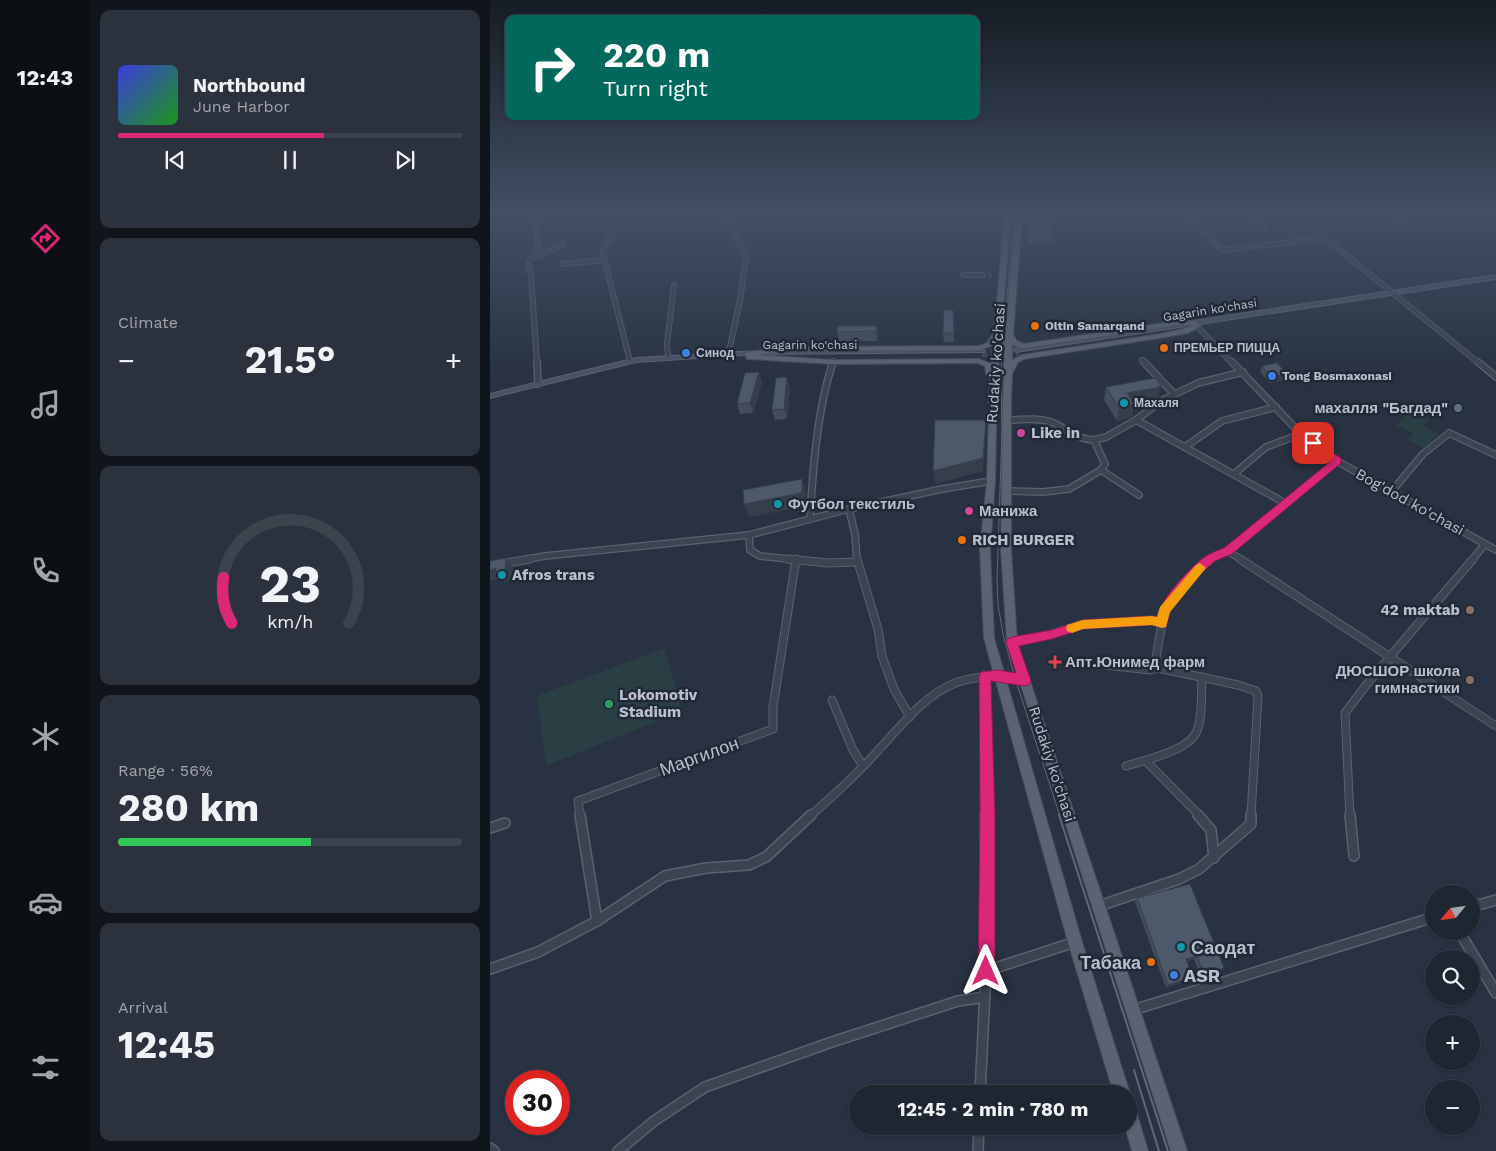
<!DOCTYPE html>
<html lang="en">
<head>
<meta charset="utf-8">
<style>
	:root { --surface:#1e2632; --page:#2b323e; --text:#f1f3f6; --muted:#a1a5ac; --line:#3c434d; --accent:#db2777 }
	body { margin:0; font-family:"Work Sans",sans-serif; background:var(--page); color:var(--text); height:100vh; display:flex; flex-direction:column; font-size:19px; white-space:nowrap }
	* { box-sizing:border-box; margin:0 }
	p { font-size:16px; color:var(--muted) }
	.icon { flex:none; width:28px; height:28px; fill:none; stroke:currentColor; stroke-width:2; stroke-linecap:round; stroke-linejoin:round }
	.map { position:relative; flex:1; overflow:hidden }
	.panel { display:flex; flex-direction:column; gap:10px; padding:10px; background:#10151c; width:400px }
	.panel>* { flex:none }
	.hud { position:absolute; left:15px; top:15px; width:475px; height:105px; border-radius:10px; box-shadow:0 1px 4px #0004,0 0 0 1px var(--line); background:#00695c; color:#fff; overflow:hidden }
	.needle { width:32px; rotate:241deg }
	.buttons { position:absolute; left:935px; top:885px; display:grid; gap:10px }
	.buttons a { display:grid; place-items:center; width:55px; height:55px; border-radius:50%; background:var(--surface); box-shadow:0 1px 4px #0004,0 0 0 1px var(--line); font-size:25px }
	.speed { position:absolute; left:15px; top:1070px; display:flex; gap:10px; font-size:25px; font-weight:700; text-align:center }
	.speed>* { display:grid; place-content:center; width:65px; height:65px; border-radius:50%; background:var(--surface); box-shadow:0 1px 4px #0004,0 0 0 1px var(--line); line-height:1 }
	.speed .limit { border:8px solid #d22; background:#fff; color:#111 }
	.pin { position:absolute; display:grid; place-items:center; width:42px; height:42px; color:#fff; margin:-21px; border-radius:10px; box-shadow:0 2px 8px #0006 }
	.me { position:absolute; width:55px; margin:-28px; rotate:0deg; stroke-linejoin:round; filter:drop-shadow(0 0 4px #0008) }
	.turn { display:flex; align-items:center; gap:18px; height:105px; padding:0 15px; font-size:22px }
	.turn .icon { width:65px; height:65px; stroke-width:2.5 }
	.turn b { display:block; font-size:35px; line-height:42px }
	.big { font-size:38px; font-weight:700; line-height:1.1 }
	.panel .card { flex:1; display:flex; flex-direction:column; justify-content:center; gap:8px; min-width:0; padding:0 18px; border-radius:10px; background:var(--page) }
	.panel .dial { align-items:center; gap:0 }
	.dial svg { height:130px; overflow:visible; fill:none; stroke:var(--line); stroke-width:7; stroke-linecap:round; text-anchor:middle }
	.dial text { fill:var(--text); stroke:none }
	.song { display:flex; align-items:center; gap:15px }
	.cover { width:60px; height:60px; border-radius:8px; background:linear-gradient(135deg,hsl(240 70% 55%),hsl(120 70% 35%)) }
	.played { height:5px; border-radius:2px; background:linear-gradient(90deg,var(--accent) 60%,var(--line) 60%) }
	.keys { display:flex; justify-content:space-around; direction:ltr }
	.heat { display:flex; justify-content:space-between; align-items:center; font-size:28px; direction:ltr }
	.charge { height:8px; border-radius:4px; background:linear-gradient(90deg,#34c759 56%,var(--line) 0) }
	.trip { position:absolute; left:359px; top:1085px; width:288px; height:50px; border-radius:25px; background:var(--surface); box-shadow:0 1px 4px #0004,0 0 0 1px var(--line); font-weight:700; line-height:50px; text-align:center }
	main { display:flex; flex:1; min-height:0 }
	.tabs { display:flex; flex-direction:column; width:90px; justify-content:space-around; align-items:center; background:#0c0f14; color:var(--muted) }
	.tabs .icon { width:35px; height:35px }
	.tabs .on { color:var(--accent) }
	.tabs b { font-size:22px; color:var(--text) }
	.map>svg:first-child { display:block }
</style>
</head>
<body>
<main>
<nav class="tabs">
<b>12:43</b>
<svg class="icon on" aria-label="directions" viewBox="0 0 24 24"><path d="M12 3l9 9-9 9-9-9zM9 14v-3h6M13 9l2 2-2 2"/></svg>
<svg class="icon" aria-label="music" viewBox="0 0 24 24"><path d="M9 18V5l10-2v13"/><circle cx="6" cy="18" r="3"/><circle cx="16" cy="16" r="3"/></svg>
<svg class="icon" aria-label="phone" viewBox="0 0 24 24"><path d="M5 4h4l2 5-3 2q2 4 5 5l2-3 5 2v4C11 20 4 13 5 4z"/></svg>
<svg class="icon" aria-label="climate" viewBox="0 0 24 24"><path d="M12 3v18M4 7l16 10M4 17L20 7"/></svg>
<svg class="icon" aria-label="car" viewBox="0 0 24 24"><path d="M5 17H2v-5l4-1 3-4h7l3 4 3 1v5h-3M9 17h6M6 11h13"/><circle cx="7" cy="17" r="2"/><circle cx="17" cy="17" r="2"/></svg>
<svg class="icon" aria-label="filters" viewBox="0 0 24 24"><path d="M4 7h16M4 17h16"/><circle cx="9" cy="7" r="2"/><circle cx="15" cy="17" r="2"/></svg>
</nav>
<section class="panel">
<div class="card">
<div class="song"><i class="cover"></i><div><b>Northbound</b><p>June Harbor</p></div></div>
<div class="played"></div>
<div class="keys"><svg class="icon" aria-label="previous" viewBox="0 0 24 24"><path d="M18 5L8 12l10 7zM5 5v14"/></svg><svg class="icon" aria-label="pause" viewBox="0 0 24 24"><path d="M8 5v14M16 5v14"/></svg><svg class="icon" aria-label="next" viewBox="0 0 24 24"><path d="M6 5l10 7-10 7zM19 5v14"/></svg></div>
</div>
<div class="card"><p>Climate</p>
<div class="heat"><a>−</a><b class="big">21.5°</b><a>+</a></div>
</div>
<div class="card dial"><svg viewBox="0 0 100 80">
<path d="M14 69A42 42 0 1 1 86 69"/>
<path d="M14 69A42 42 0 0 1 9 41" stroke="#db2777"/>
<text x="50" y="56" font-size="32" font-weight="700">23</text>
<text x="50" y="72" font-size="11">km/h</text>
</svg></div>
<div class="card"><p>Range · 56%</p><b class="big">280 km</b><div class="charge"></div></div>
<div class="card"><p>Arrival</p><b class="big">12:45</b></div>
</section>
<div class="map">
<svg width="1006" height="1151" viewBox="0 0 1006 1151">
	<rect width="100%" height="100%" fill="#283242"/>
	<!-- green -->
	<g fill="#2a3f43">
		<polygon points="922,410 940,418 933,426 949,433 934,448 917,440 924,434 906,425"/>
		<polygon points="175,648 192,711 56,766 47,696"/>
	</g>
	<g fill="none" stroke-linecap="round" stroke-linejoin="round">
		<!-- street-tunnel -->
		<polyline stroke="#3e4757" stroke-width="4.5" stroke-dasharray="4.5 2" stroke-linecap="butt" points="492,275 502,276"/>
		<!-- secondary-tunnel -->
		<polyline stroke="#3e4757" stroke-width="5.5" stroke-dasharray="5.5 3" stroke-linecap="butt" points="492,355 529,353"/>
		<!-- street-far3 casing -->
		<g stroke="#5a626f" stroke-width="6">
			<g id="street-far3">
				<polyline points="44,213 49,246 38,263 41,275 47,364"/>
				<polyline points="693,213 732,250 835,238 990,364"/>
				<polyline points="757,213 775,229"/>
				<polyline points="901,213 916,223"/>
				<polyline points="698,218 734,213"/>
				<polyline points="238,222 244,230 256,258 250,300 238,356"/>
				<polyline points="121,230 123,233 115,244 113,254 140,361"/>
				<polyline points="43,258 73,244"/>
				<polyline points="73,264 114,260"/>
				<polyline points="473,275 492,275"/>
				<polyline points="707,326 743,364"/>
				<polyline points="178,358 177,344 184,285"/>
				<polyline points="652,360 655,364"/>
			</g>
		</g>
		<!-- street-far2 casing -->
		<g stroke="#5a626f" stroke-width="8">
			<g id="street-far2">
				<polyline points="47,362 48,384"/>
				<polyline points="654,362 684,394"/>
				<polyline points="742,362 811,434 847,461 1006,550"/>
				<polyline points="988,362 1006,377"/>
				<polyline points="753,372 708,383 671,401 646,420 795,503"/>
				<path d="M518 420C532 420 547 417 561 422 578 429 583 438 604 440L615 464 611 470"/>
				<polyline points="604,440 616,437 646,420"/>
				<polyline points="695,447 732,421 786,407"/>
				<polyline points="744,474 776,447 811,434"/>
				<polyline points="518,491 553,492 579,489 611,470 649,495"/>
				<polyline points="902,491 933,454 959,433 1006,455"/>
				<polyline points="359,509 365,534 367,560"/>
				<path d="M320 518C323 468 327 410 343 362"/>
				<polyline points="259,535 260,550 270,556 309,560"/>
				<polyline points="33,560 55,556 259,535 359,509 452,489 501,481"/>
				<polyline points="719,560 738,551"/>
				<polyline points="752,560 738,551 847,461"/>
				<polyline points="982,560 995,544"/>
			</g>
		</g>
		<!-- street-far1 casing -->
		<g stroke="#5a626f" stroke-width="9">
			<g id="street-far1">
				<polyline points="297,559 339,563 367,562"/>
				<polyline points="367,559 388,629 392,656 404,689 420,717"/>
				<polyline points="750,559 1006,726"/>
				<polyline points="0,566 40,559"/>
				<polyline points="672,623 674,611 705,572 720,559"/>
				<polyline points="522,642 562,634 593,624 662,620 672,623 665,664 668,668 748,685 766,691 768,696 761,816"/>
				<polyline points="616,665 660,670 668,668"/>
				<polyline points="495,675 495,816"/>
				<polyline points="342,700 363,750 373,766"/>
				<polyline points="656,761 710,816"/>
				<path d="M636 766C655 760 699 751 707 731 713 715 711 694 712 677"/>
				<polyline points="90,816 88,801 283,729 283,707 306,559"/>
				<path d="M320 816C342 797 364 777 384 755 431 704 457 663 534 681"/>
				<polyline points="860,816 855,713 877,684 983,559"/>
			</g>
		</g>
		<!-- street casing -->
		<g stroke="#5a626f" stroke-width="12">
			<g id="street">
				<polyline points="90,815 107,921"/>
				<polyline points="495,815 496,971"/>
				<polyline points="708,815 721,830 724,858"/>
				<polyline points="860,815 864,856"/>
				<polyline points="0,828 15,823"/>
				<polyline points="609,906 689,879 709,869 761,824 761,815"/>
				<polyline points="981,907 1006,900"/>
				<polyline points="969,931 1006,993"/>
				<polyline points="0,969 48,952 107,921 175,876 216,868 259,865 276,857 321,815"/>
				<polyline points="643,1010 944,917"/>
				<polyline points="490,1094 496,971 585,942"/>
				<polyline points="0,1148 4,1151"/>
				<polyline points="128,1151 164,1121 215,1087 339,1043 468,1001 495,997"/>
				<polyline points="488,1151 489,1126"/>
			</g>
		</g>
		<!-- secondary casing -->
		<g stroke="#5a626f" stroke-width="2">
			<g id="secondary">
				<polygon points="1006,275 1006,279 526,352 523,350 526,348"/>
				<polygon points="492,349 495,351 494,352 279,354 276,352 279,350"/>
				<polygon points="267,351 269,352 269,354 146,362 0,398 0,394 146,358"/>
			</g>
		</g>
		<!-- primary casing -->
		<g stroke="#464d5b" stroke-width="2">
			<g id="primary">
				<path d="M515 213H521L507 384 505 481 500 550 504 638 592 942 640 1094 638 1100V1094H624L578 942 494 638 490 550 497 481 500 376 496 374 495 366 488 363 343 364 260 359H257L255 354 259 352 297 347 489 346 497 343 504 332ZM503 345 501 364 489 359 343 360 267 355 297 351 490 350Z"/>
				<path d="M526 213H532L523 335 527 341 534 344 688 321H705L711 326 698 333 670 338 534 359 528 362 522 374 521 401V550L527 642 697 1151H681L517 642 511 550 513 401 515 335ZM688 325H703L693 329 670 334 532 355 522 360V345L534 348Z"/>
				<polygon points="638,1102 644,1104 658,1151 642,1151 635,1126 638,1126"/>
			</g>
		</g>
		<!-- street-far3 -->
		<use href="#street-far3" stroke="#3c4452" stroke-width="4.5"/>
		<!-- street-far2 -->
		<use href="#street-far2" stroke="#3c4452" stroke-width="5.5"/>
		<!-- street-far1 -->
		<use href="#street-far1" stroke="#3c4452" stroke-width="7"/>
		<!-- street -->
		<use href="#street" stroke="#3c4452" stroke-width="9"/>
		<!-- secondary -->
		<use href="#secondary" fill="#4a5364" fill-rule="evenodd"/>
		<!-- primary -->
		<use href="#primary" fill="#5a6371" fill-rule="evenodd"/>
		<!-- tram-far1 -->
		<polyline stroke="#5e6878" stroke-width="1" points="524,213 511,371 512,430 507,580 508,605 513,634 525,678 570,816"/>
		<!-- tram -->
		<g stroke="#5e6878" stroke-width="2">
			<polyline points="569,815 678,1151"/>
			<polyline points="644,1070 669,1151"/>
		</g>
	</g>
	<!-- wall -->
	<g fill="#434c5c">
		<polygon points="540,213 561,232 560,243 538,243"/>
		<polygon points="765,213 779,213 778,217 771,218"/>
		<polygon points="463,310 464,342 454,342 453,333"/>
		<polygon points="387,326 388,335 387,341 349,341 347,332"/>
		<polygon points="772,366 797,374 795,380 780,383 770,372"/>
		<polygon points="272,382 263,413 250,414 247,404"/>
		<polygon points="300,387 297,419 285,420 282,410"/>
		<polygon points="616,387 668,398 664,401 644,404 642,417 627,421 614,400"/>
		<polygon points="647,898 734,968 731,971 711,977 704,959 697,962 700,980 676,988 645,902"/>
	</g>
	<!-- shaded-wall -->
	<g fill="#373e4b">
		<polygon points="772,213 779,213 778,217 771,218"/>
		<polygon points="387,326 388,335 387,341 386,331"/>
		<polygon points="269,372 272,382 263,413 260,403"/>
		<polygon points="797,374 795,380 780,383 782,377"/>
		<polygon points="297,377 300,387 297,419 294,409"/>
		<polygon points="671,385 668,398 664,401 644,404 642,417 627,421 629,408 637,393"/>
		<polygon points="496,420 496,433 493,471 445,484 443,471"/>
		<polygon points="312,479 316,492 316,506 259,517 254,504"/>
		<polygon points="16,558 23,567 23,580 14,582 11,578 0,581 0,570 6,568"/>
		<polygon points="707,956 704,959 693,963 696,959"/>
		<polygon points="734,968 731,971 711,977 714,974"/>
		<polygon points="703,977 700,980 676,988 678,985"/>
	</g>
	<!-- building -->
	<g fill="#4e586b" stroke="#373e4b">
		<polygon points="540,213 561,213 561,232 539,231"/>
		<polygon points="454,310 463,310 464,333 453,333"/>
		<polygon points="348,326 387,326 386,331 347,332"/>
		<polygon points="787,363 797,374 782,377 772,366"/>
		<polygon points="269,372 260,403 247,404 255,373"/>
		<polygon points="297,377 294,409 282,410 286,378"/>
		<polygon points="665,378 671,385 666,388 637,393 644,404 629,408 616,387"/>
		<polygon points="445,420 496,420 493,458 443,471"/>
		<polygon points="312,479 312,493 254,504 253,490"/>
		<polygon points="16,558 15,570 6,572 6,568 0,570 0,561"/>
		<polygon points="700,884 734,968 714,974 707,956 696,959 703,977 678,985 647,898"/>
	</g>
	<!-- sky -->
	<linearGradient id="sky" x2="0" y2="1"><stop stop-color="#161c24"/><stop offset="0.57" stop-color="#424f65"/><stop offset="1" stop-color="#424f65" stop-opacity="0"/></linearGradient>
	<rect width="1006" height="374" fill="url(#sky)"/>
	<!-- route -->
	<path fill="#db2777" stroke="#8e194d" d="M823 440 851 458V463L742 554 725 561 709 575 680 612 676 627 672 628 662 625 593 629 562 639 529 646 541 681 539 685 534 686 501 681 505 814V971L502 977 496 979 491 977 488 971 490 814 489 676 491 672 509 670 526 673 516 642 518 639 522 637 562 630 593 620 662 616 667 617C670 600 701 566 716 556 721 553 728 550 734 548L841 461 820 445 819 443Z"/>
	<!-- slow -->
	<polygon fill="#f59e0b" points="710,563 716,568 680,612 676,627 672,628 662,625 593,629 582,633 577,631 576,628 577,625 593,620 662,616 667,617 670,607 706,565"/>
	<!-- markers -->
	<g fill="#e8710a" stroke="#212937" stroke-width="2">
		<circle cx="545" cy="326" r="5"/>
		<circle cx="674" cy="348" r="5"/>
		<circle cx="472" cy="540" r="5"/>
		<circle cx="661" cy="962" r="5"/>
	</g>
	<g fill="#3f7fe0" stroke="#212937" stroke-width="2">
		<circle cx="196" cy="353" r="5"/>
		<circle cx="782" cy="376" r="5"/>
		<circle cx="684" cy="975" r="5"/>
	</g>
	<g fill="#0f9aa8" stroke="#212937" stroke-width="2">
		<circle cx="634" cy="403" r="5"/>
		<circle cx="288" cy="504" r="5"/>
		<circle cx="12" cy="575" r="5"/>
		<circle cx="691" cy="947" r="5"/>
	</g>
	<circle fill="#5c6f8a" stroke="#212937" stroke-width="2" cx="968" cy="408" r="5"/>
	<g fill="#d1479c" stroke="#212937" stroke-width="2">
		<circle cx="531" cy="433" r="5"/>
		<circle cx="479" cy="511" r="5"/>
	</g>
	<g fill="#8d6e63" stroke="#212937" stroke-width="2">
		<circle cx="980" cy="610" r="5"/>
		<circle cx="980" cy="680" r="5"/>
	</g>
	<path fill="#e0444e" stroke="#212937" stroke-width="2" d="M562.5 654.5h5v5h5v5h-5v5h-5v-5h-5v-5h5z"/>
	<circle fill="#2e9e5b" stroke="#212937" stroke-width="2" cx="119" cy="704" r="5"/>
	<g text-anchor="middle" dominant-baseline="central" stroke-width="5" stroke-linejoin="round" paint-order="stroke">
		<!-- far-street labels -->
		<g font-size="12" fill="#b9bfcc" stroke="#212937">
			<text transform="translate(720 310) rotate(-9)">Gagarin ko'chasi</text>
			<text x="320" y="345">Gagarin ko'chasi</text>
		</g>
		<!-- far-poi labels -->
		<g font-size="12" font-weight="bold" fill="#b9bfcc" stroke="#212937" text-anchor="start">
			<text x="555" y="326">Oltin Samarqand</text>
			<text x="684" y="348">ПРЕМЬЕР ПИЦЦА</text>
			<text x="206" y="353">Синод</text>
			<text x="792" y="376">Tong Bosmaxonasi</text>
			<text x="644" y="403">Махаля</text>
		</g>
		<!-- street labels -->
		<g font-size="15" fill="#b9bfcc" stroke="#212937">
			<text transform="translate(506 363) rotate(-86)">Rudakiy ko'chasi</text>
			<text transform="translate(920 502) rotate(29)">Bog'dod ko'chasi</text>
			<text transform="translate(562 764) rotate(72)">Rudakiy ko'chasi</text>
		</g>
		<!-- poi labels -->
		<g font-size="15" font-weight="bold" fill="#b9bfcc" stroke="#212937" text-anchor="start">
			<text x="958" y="408" text-anchor="end">махалля "Багдад"</text>
			<text x="541" y="433">Like in</text>
			<text x="298" y="504">Футбол текстиль</text>
			<text x="489" y="511">Манижа</text>
			<text x="482" y="540">RICH BURGER</text>
			<text x="22" y="575">Afros trans</text>
			<text x="970" y="610" text-anchor="end">42 maktab</text>
			<text x="575" y="662">Апт.Юнимед фарм</text>
			<text x="970" y="671" text-anchor="end">ДЮСШОР школа<tspan x="970" dy="17">гимнастики</tspan></text>
			<text x="129" y="695">Lokomotiv<tspan x="129" dy="17">Stadium</tspan></text>
		</g>
		<!-- near-street labels -->
		<g font-size="18" fill="#b9bfcc" stroke="#212937">
			<text transform="translate(209 756) rotate(-20)">Маргилон</text>
		</g>
		<!-- near-poi labels -->
		<g font-size="18" font-weight="bold" fill="#b9bfcc" stroke="#212937" text-anchor="start">
			<text x="701" y="947">Саодат</text>
			<text x="651" y="962" text-anchor="end">Табака</text>
			<text x="694" y="975">ASR</text>
		</g>
	</g>
</svg>
<div class="buttons">
<a><svg class="needle" viewBox="-14 -14 28 28"><path d="M0-13l5 13h-10z" fill="#e53935"/><path d="M0 13l5-13h-10z" fill="#a1a5ac"/></svg></a>
<a><svg class="icon" aria-label="search" viewBox="0 0 24 24"><circle cx="10" cy="10" r="6"/><path d="M15 15l6 6"/></svg></a>
<a>+</a>
<a>−</a>
</div>
<div class="speed"><div class="limit">30</div></div>
<div class="pin" style="left:823px;top:443px;background:#d93025"><svg class="icon" aria-label="arrive" viewBox="0 0 24 24"><path d="M6 21V4h12l-3 4 3 4H6"/></svg></div>
<svg class="me" style="left:496px;top:971px" viewBox="-20 -20 40 40"><path d="M0-17L14 15 0 8-14 15z" fill="#db2777" stroke="#fff" stroke-width="4"/></svg>
<div class="trip">12:45 · 2 min · 780 m</div>
<div class="hud">
<div class="turn"><svg class="icon" aria-label="right" viewBox="0 0 24 24"><path d="M7 20v-9h11M14 6l5 5-5 5"/></svg><div><b>220 m</b>Turn right</div></div>
</div>
</div>
</main>
</body>
</html>
